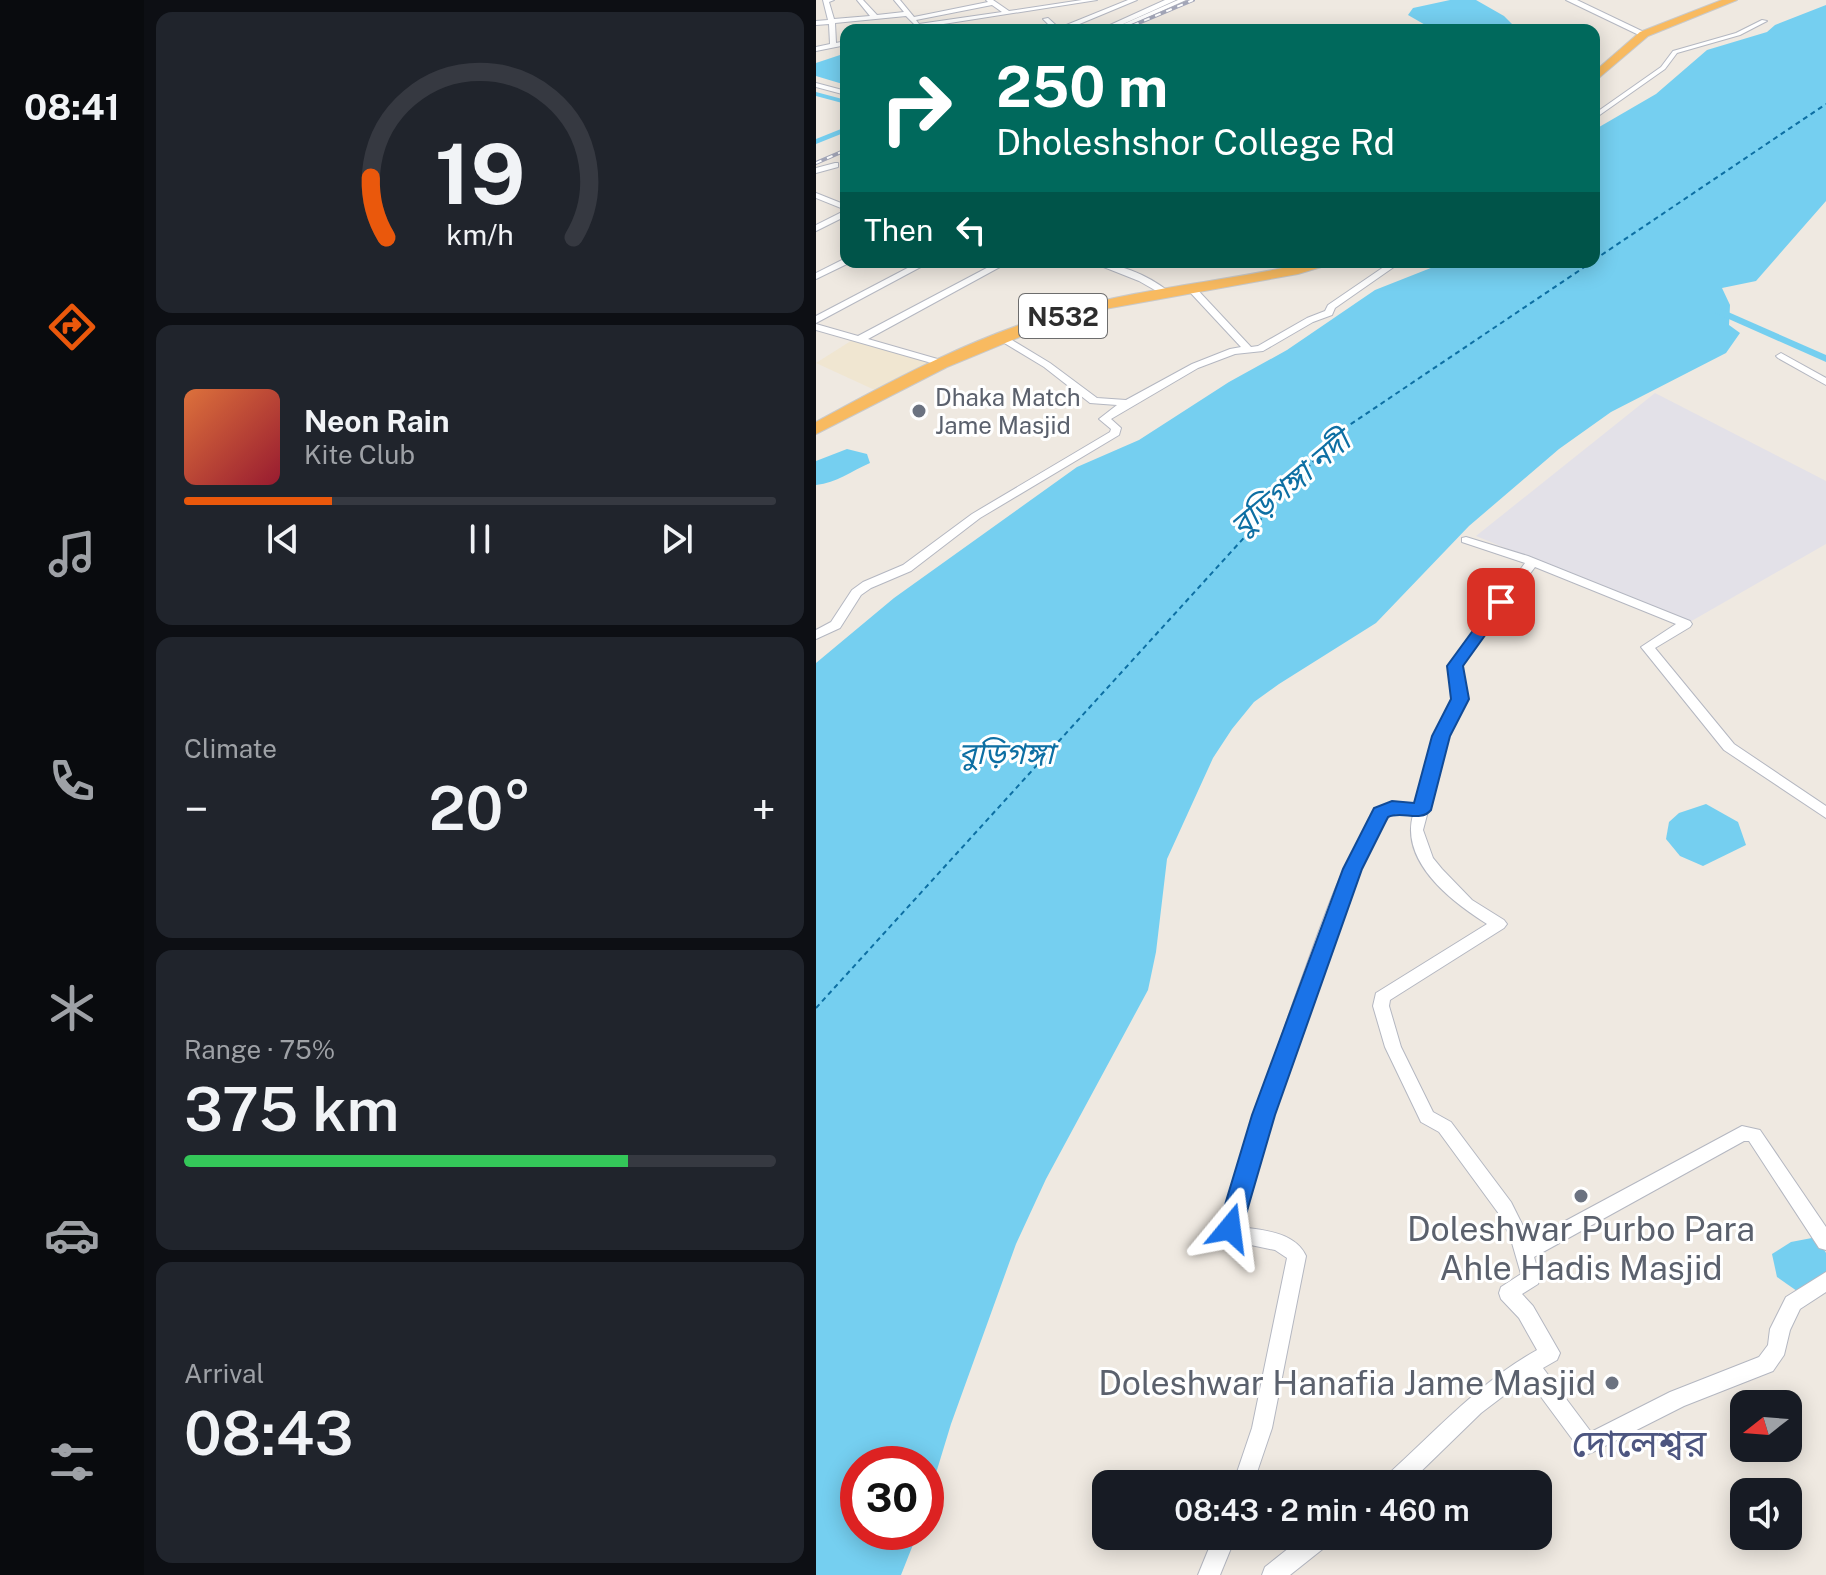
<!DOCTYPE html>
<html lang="en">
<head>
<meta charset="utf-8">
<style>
	:root { --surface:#171b24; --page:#20242c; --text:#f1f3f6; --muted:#9ea1a6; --line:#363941; --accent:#ea580c }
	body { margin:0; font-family:"Public Sans","Noto Sans Bengali",sans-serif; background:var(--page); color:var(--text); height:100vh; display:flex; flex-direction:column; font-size:30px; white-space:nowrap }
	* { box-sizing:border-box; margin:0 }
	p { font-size:26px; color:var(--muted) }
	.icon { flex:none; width:44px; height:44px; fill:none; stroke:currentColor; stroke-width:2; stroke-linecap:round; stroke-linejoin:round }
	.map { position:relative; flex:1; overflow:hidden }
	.side { display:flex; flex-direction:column; gap:12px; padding:12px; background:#0d0f14; width:672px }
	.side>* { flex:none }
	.guide { position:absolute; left:24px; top:24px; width:760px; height:244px; border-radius:16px; box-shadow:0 4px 20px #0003; background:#00695c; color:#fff; overflow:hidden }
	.needle { width:52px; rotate:253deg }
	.buttons { position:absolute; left:914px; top:1390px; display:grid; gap:16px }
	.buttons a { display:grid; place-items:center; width:72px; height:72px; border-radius:16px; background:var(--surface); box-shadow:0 4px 20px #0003; font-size:40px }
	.speed { position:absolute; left:24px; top:1446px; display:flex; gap:16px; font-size:40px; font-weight:700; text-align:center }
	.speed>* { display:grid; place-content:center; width:104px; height:104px; border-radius:50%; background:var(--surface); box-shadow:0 4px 20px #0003; line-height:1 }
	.speed .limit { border:12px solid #d22; background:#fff; color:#111 }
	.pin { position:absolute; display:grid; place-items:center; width:68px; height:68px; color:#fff; margin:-34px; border-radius:16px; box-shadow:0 4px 12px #0006 }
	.me { position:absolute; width:88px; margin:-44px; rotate:16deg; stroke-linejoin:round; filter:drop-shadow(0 0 6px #0008) }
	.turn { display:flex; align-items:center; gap:28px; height:168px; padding:0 24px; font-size:36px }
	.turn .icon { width:104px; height:104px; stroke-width:2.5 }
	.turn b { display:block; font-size:56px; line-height:68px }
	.then { display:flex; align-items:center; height:76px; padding:0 24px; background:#0003; gap:16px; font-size:30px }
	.big { font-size:60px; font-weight:600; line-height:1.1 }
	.side .card { flex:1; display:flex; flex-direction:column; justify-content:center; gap:12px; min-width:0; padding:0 28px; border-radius:16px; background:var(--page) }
	.side .dial { align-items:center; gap:0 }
	.dial svg { height:208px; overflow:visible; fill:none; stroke:var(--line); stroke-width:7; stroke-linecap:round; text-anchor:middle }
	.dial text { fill:var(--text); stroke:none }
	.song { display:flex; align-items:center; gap:24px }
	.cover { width:96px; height:96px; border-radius:12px; background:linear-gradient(135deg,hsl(20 70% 55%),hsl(350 70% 35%)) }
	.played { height:8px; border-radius:4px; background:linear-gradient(90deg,var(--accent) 25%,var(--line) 25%) }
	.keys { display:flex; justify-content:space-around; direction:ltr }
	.heat { display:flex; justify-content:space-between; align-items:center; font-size:44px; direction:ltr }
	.charge { height:12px; border-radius:6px; background:linear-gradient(90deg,#34c759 75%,var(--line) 0) }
	.trip { position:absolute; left:276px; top:1470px; width:460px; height:80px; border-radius:16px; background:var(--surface); box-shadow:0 4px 20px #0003; font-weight:600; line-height:80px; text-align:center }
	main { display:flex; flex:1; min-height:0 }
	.tab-bar { display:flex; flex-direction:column; width:144px; justify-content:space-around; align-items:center; background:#090b0e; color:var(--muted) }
	.tab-bar .icon { width:56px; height:56px }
	.tab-bar .on { color:var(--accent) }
	.tab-bar b { font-size:36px; color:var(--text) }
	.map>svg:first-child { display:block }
</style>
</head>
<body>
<main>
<nav class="tab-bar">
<b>08:41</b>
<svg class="icon on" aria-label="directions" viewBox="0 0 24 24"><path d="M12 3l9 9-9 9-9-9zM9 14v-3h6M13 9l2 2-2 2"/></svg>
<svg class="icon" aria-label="music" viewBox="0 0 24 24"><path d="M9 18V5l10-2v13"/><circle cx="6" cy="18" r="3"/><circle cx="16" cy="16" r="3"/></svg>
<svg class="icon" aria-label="phone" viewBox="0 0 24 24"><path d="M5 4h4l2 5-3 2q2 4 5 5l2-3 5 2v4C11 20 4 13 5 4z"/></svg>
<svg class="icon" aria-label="climate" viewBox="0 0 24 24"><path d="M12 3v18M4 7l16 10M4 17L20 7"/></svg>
<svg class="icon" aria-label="car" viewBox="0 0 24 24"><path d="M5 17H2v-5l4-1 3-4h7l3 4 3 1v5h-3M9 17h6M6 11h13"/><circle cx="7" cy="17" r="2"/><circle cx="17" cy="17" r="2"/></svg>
<svg class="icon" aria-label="filters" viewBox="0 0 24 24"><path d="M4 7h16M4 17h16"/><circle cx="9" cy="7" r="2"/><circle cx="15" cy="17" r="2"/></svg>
</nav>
<section class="side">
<div class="card dial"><svg viewBox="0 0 100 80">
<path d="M14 69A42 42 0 1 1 86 69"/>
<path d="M14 69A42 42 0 0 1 8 46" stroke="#ea580c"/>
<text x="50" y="56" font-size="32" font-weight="700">19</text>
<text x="50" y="72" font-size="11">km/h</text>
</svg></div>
<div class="card">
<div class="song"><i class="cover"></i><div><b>Neon Rain</b><p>Kite Club</p></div></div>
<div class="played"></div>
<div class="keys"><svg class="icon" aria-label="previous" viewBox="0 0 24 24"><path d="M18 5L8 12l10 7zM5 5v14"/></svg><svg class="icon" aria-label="pause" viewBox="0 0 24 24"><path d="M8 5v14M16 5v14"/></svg><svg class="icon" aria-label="next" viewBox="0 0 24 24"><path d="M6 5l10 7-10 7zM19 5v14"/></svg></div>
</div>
<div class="card"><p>Climate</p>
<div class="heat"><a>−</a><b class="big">20°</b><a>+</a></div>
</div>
<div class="card"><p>Range · 75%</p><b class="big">375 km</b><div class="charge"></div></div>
<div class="card"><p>Arrival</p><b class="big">08:43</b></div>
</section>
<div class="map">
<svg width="1010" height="1575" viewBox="0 0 1010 1575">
	<rect width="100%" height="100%" fill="#efe9e1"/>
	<!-- industrial -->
	<polygon fill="#e3e1e8" points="839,393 1010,481 1010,544 872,623 660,536"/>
	<!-- education -->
	<polygon fill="#f0e6d1" points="38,339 117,363 63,392 0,363"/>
	<!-- water -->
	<g fill="#75cff0">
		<polygon points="660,0 688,16 702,30 618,30 592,15 597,8 634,0"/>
		<polygon points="1010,5 1010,201 940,281 906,288 914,305 913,325 924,333 910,353 795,412 743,449 653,526 560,623 463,684 438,702 416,729 397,758 351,859 340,952 332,990 230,1179 200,1244 135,1424 110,1506 110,1464 42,1464 42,1532 102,1532 85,1575 0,1575 0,663 78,598 261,467 323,440 413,382 471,350 559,290 630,262 778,262 778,130 840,94 891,50 951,32 959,25"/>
		<polygon points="30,53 30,85 0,76 0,63"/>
		<path d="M31 449 51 454 54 463C35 471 21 483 0 485V461Z"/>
		<polygon points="890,804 922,822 930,845 887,866 864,856 850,839 853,822 863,813"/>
		<polygon points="1001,1237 1010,1253 1010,1279 981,1291 961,1277 956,1254 975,1242"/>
	</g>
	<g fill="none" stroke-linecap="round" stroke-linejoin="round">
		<!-- canal -->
		<g fill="#75cff0" fill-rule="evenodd">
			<polygon points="0,92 30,100 30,104 0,96"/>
			<polygon points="30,127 30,132 0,144 0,139"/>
			<polygon points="897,308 903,308 1010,355 1010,362 897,312"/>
		</g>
		<!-- ferry -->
		<g stroke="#0d6fa3" stroke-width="2" stroke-dasharray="5 4" stroke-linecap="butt">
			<polyline points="778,260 1010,104"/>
			<polyline points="0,1008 526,430 776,262"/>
		</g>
		<!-- minor casing -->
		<g stroke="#b4b7c1" stroke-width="2">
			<g id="minor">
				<path d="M7 0H18L13 2 18 19 54 16 41 0H47L61 15 88 12 78 0H84L98 17 172 2 170 0H177L193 11 266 0H281L102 28 90 16 19 23 20 43 30 41V45L0 51V47L14 44 13 24 0 25V21L12 20ZM176 5 186 12 103 24 100 20Z"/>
				<polygon points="312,0 321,0 249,30 238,30 227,19 232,18 243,28"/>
				<polygon points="362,0 370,0 303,30 294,30"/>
				<polygon points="946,20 951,21 924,35 861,53 849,69 778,119 778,114 845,67 857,51 920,33"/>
				<polygon points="0,83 30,91 30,95 0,87"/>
				<polygon points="19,163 22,163 22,167 0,173 0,168"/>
				<polygon points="0,193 30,205 30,210 0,198"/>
				<polygon points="30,210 30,216 0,231 0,225"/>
				<polygon points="30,258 30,262 33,263 0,279 0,273"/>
				<polygon points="103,262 114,262 0,323 0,316"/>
				<polygon points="182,262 193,262 52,339 125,360 125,364 119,364 0,330 0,324 42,336"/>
				<path d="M275 262C300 262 332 275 352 291L344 293 323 281Z"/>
				<polygon points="575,262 585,262 519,308 516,315 497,322 447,351 419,354 382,368 295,419 305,428 303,435 164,518 95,571 55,588 45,595 24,628 0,639 0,630 15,622 36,590 47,582 87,565 156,514 294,432 295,429 283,419 301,405 274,403 228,367 180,338 180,334 186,334 234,363 281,398 310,400 376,364 414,349 425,347 371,289 371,285 377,285 435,347 442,346 491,318 509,311 512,305"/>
				<polygon points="965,353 1010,378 1010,385 962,358 960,356"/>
				<path d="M650 537 712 556 874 621 876 624 874 627 839 648 918 744 1010 806V818L908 750 825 647 860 624 719 567 645 666 651 699 632 736 607 830 617 858 626 869 656 900 688 920 691 924 688 928 574 1000 573 1006 585 1047 617 1112 635 1122 695 1202 714 1240 926 1126 944 1130 1010 1227V1250L1003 1248 933 1141H928L718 1257 724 1278 722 1284 706 1294 717 1306 744 1353 741 1360 727 1368 775 1432 854 1392 943 1357 952 1345 954 1329 970 1297 1010 1272V1292L984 1309 974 1330 968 1355 957 1371 868 1406 779 1451 772 1454 765 1451 711 1378 665 1413 592 1484H566L569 1477C619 1432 662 1383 721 1350L703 1318 685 1299 683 1293 685 1287 705 1274 694 1236 683 1214 623 1132 605 1122 569 1047 557 1006 560 993 671 924C636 902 584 862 597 815H574C541 859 524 914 506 965 476 1048 450 1133 425 1217L424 1227C447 1230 479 1232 490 1256L456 1428 437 1484H417L436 1428 471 1258 459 1250 411 1240 405 1228 407 1217C433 1133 460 1049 490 967 510 911 529 854 565 807L600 805 618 736 637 699 633 666 709 563 646 542V538Z"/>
				<polygon points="398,1536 420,1536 404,1575 382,1575"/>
				<polygon points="488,1536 516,1536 513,1544 474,1575 446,1575 449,1567"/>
			</g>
		</g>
		<!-- tertiary casing -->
		<g stroke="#b4b7c1" stroke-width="2">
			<g id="tertiary">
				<polygon points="349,0 360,0 294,30 283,30"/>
				<polygon points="750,0 761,0 832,34 825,36"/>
			</g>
		</g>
		<!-- trunk casing -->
		<g stroke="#c9c9c9" stroke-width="2">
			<g id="trunk">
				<polygon points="906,0 921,0 832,36 778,82 778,72 824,32"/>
				<path d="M495 262H522L482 274 289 309 228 327 131 367 0 434V422C80 378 161 335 250 310 330 287 413 281 495 262Z"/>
			</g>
		</g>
		<!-- minor -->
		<use href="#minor" fill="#fff" fill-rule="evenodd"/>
		<!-- tertiary -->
		<use href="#tertiary" fill="#fff" fill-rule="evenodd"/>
		<!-- trunk -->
		<use href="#trunk" fill="#f8ba60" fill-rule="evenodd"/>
		<!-- rail casing -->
		<g stroke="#a3a6b8" stroke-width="4">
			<g id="rail">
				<polyline points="306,30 377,0"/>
				<polyline points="0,163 30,150"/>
			</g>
		</g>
		<!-- rail -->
		<use href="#rail" stroke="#fff" stroke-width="2" stroke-dasharray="6" stroke-linecap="butt"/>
	</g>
	<!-- route -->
	<path fill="#1a73e8" stroke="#114b97" stroke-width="2" d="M680 599 693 602 647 666 653 699 634 736 615 810C604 823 586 810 572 817L546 869 459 1115 426 1228 422 1235 414 1238 405 1235 402 1228 436 1115 527 869 558 808 576 801 598 803 616 736 635 699 631 666Z"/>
	<!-- markers -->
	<g fill="#6b7280" stroke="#fff" stroke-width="3">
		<circle cx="103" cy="411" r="8"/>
		<circle cx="765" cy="1196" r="8"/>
		<circle cx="796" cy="1383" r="8"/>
	</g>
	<g text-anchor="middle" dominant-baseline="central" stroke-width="6" stroke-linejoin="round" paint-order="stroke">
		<!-- far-worship labels -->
		<g font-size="24" fill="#5b616d" stroke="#fff" text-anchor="start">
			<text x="119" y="397">Dhaka Match<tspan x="119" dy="28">Jame Masjid</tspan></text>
		</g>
		<!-- shield labels -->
		<rect fill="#fff" stroke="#6d6d6d" stroke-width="2" x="203" y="294" width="88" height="44" rx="6"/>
		<g font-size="26" font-weight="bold" fill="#2e2e2e">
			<text x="247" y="316">N532</text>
		</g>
		<!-- water labels -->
		<g font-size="30" font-style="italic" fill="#0d6fa3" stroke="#fff">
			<text transform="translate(474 483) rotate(-40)">বুড়িগঙ্গা নদী</text>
			<text x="190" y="753">বুড়িগঙ্গা</text>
		</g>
		<!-- near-worship labels -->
		<g font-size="34" fill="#5b616d" stroke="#fff">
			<text x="765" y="1229">Doleshwar Purbo Para<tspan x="765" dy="39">Ahle Hadis Masjid</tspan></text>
			<text x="780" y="1383" text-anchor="end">Doleshwar Hanafia Jame Masjid</text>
		</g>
		<!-- near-quarter labels -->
		<g font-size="38" fill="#4d5680" stroke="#fff">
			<text x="823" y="1443">দোলেশ্বর</text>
		</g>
	</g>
</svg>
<div class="buttons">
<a><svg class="needle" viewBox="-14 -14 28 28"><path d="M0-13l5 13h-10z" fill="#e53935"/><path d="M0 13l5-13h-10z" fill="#9ea1a6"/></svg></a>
<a><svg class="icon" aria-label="sound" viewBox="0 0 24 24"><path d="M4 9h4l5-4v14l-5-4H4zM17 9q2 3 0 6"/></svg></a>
</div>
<div class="speed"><div class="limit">30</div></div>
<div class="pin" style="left:685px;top:602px;background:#d93025"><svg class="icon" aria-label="arrive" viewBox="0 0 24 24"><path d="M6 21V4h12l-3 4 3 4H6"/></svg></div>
<svg class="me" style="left:414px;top:1228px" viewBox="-20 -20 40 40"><path d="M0-17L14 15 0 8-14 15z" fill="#1a73e8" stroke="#fff" stroke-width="4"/></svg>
<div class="trip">08:43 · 2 min · 460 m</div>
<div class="guide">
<div class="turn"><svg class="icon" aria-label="right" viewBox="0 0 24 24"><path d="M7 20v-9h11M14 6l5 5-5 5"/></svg><div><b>250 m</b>Dholeshshor College Rd</div></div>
<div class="then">Then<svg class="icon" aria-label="left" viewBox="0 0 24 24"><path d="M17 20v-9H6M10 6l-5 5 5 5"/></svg></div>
</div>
</div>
</main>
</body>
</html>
